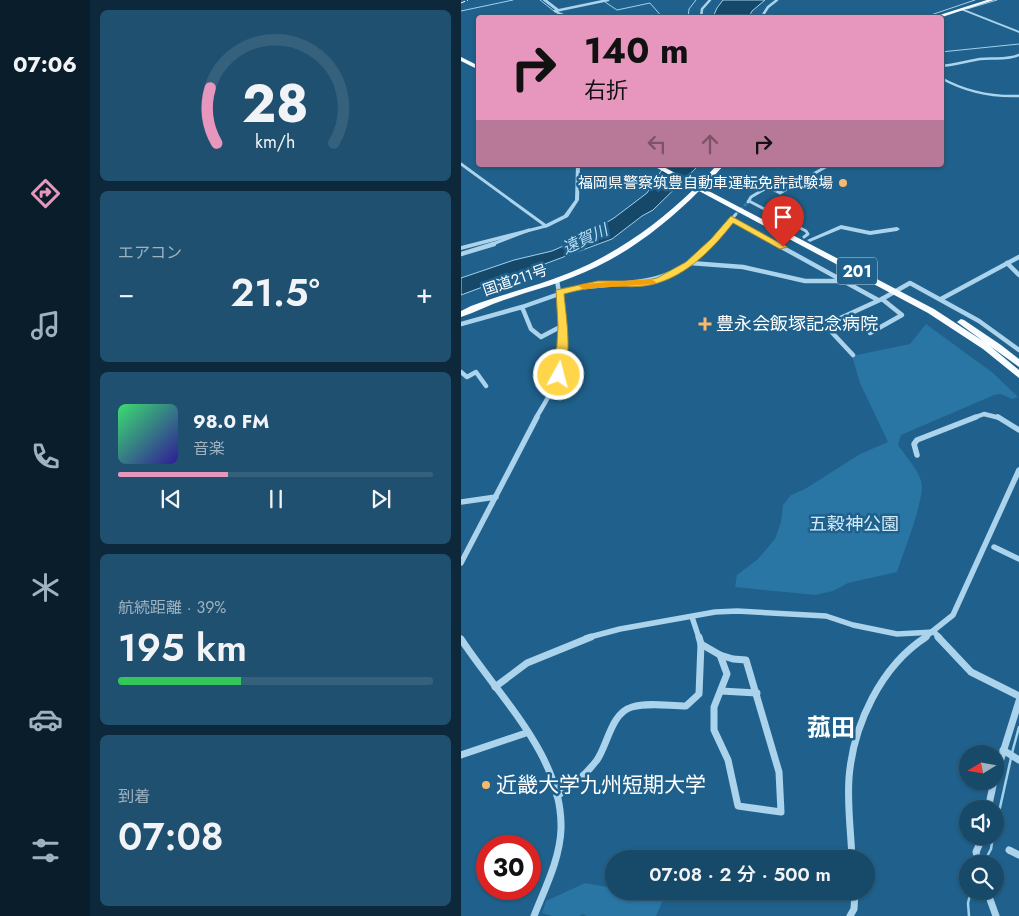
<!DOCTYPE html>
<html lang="ja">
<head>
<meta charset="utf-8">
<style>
	:root { --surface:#174969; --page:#20506f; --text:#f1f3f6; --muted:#9eb2c0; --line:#36617d; --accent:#e797bd }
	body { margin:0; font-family:Jost,"Noto Sans JP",sans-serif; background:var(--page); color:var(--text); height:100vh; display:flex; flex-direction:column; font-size:19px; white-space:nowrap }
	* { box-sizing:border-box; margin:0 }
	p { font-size:16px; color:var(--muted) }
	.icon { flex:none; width:28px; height:28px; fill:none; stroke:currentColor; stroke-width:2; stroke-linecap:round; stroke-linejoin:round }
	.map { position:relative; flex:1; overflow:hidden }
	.side { display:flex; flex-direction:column; gap:10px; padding:10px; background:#0d283a; width:371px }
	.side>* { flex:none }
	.top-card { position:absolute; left:15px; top:15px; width:468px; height:152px; border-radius:5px; box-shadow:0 1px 4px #0004,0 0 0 1px var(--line); background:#e797bd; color:#111; overflow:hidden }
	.needle { width:32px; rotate:259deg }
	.controls { position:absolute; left:498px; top:745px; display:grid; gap:10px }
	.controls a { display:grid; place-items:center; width:45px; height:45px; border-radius:50%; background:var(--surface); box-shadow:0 1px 4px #0004,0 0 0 1px var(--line); font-size:25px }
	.speed { position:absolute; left:15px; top:835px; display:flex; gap:10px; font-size:25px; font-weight:700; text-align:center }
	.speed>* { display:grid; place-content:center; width:65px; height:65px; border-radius:50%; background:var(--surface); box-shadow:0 1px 4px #0004,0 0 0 1px var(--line); line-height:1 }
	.speed .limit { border:8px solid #d22; background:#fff; color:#111 }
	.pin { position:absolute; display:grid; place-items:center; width:42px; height:42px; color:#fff; margin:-51px -21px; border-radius:50% 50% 50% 0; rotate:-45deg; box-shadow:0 0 5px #0007 }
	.pin .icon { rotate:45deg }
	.me { position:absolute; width:55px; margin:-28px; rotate:7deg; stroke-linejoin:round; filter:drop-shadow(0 0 4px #0008) }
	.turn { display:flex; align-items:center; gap:18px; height:105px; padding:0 25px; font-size:22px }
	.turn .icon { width:65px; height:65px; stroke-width:2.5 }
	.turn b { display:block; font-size:35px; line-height:42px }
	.lanes { display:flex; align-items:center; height:48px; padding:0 25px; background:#0003; justify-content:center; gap:25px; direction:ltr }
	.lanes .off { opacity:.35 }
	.big { font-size:38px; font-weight:600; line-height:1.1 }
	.side .widget { flex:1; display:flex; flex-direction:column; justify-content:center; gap:8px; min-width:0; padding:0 18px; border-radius:8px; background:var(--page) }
	.side .dial { align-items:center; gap:0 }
	.dial svg { height:130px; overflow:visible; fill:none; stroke:var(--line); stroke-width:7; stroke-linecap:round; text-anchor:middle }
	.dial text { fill:var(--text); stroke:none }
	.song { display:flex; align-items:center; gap:15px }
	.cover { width:60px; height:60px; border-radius:8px; background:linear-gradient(135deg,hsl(140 70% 55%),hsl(250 70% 35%)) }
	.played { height:5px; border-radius:2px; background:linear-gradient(90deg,var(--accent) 35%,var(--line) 35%) }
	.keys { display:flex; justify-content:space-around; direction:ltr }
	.heat { display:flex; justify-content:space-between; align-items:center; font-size:28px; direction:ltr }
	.charge { height:8px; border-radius:4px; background:linear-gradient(90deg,#34c759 39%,var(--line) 0) }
	.trip { position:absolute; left:144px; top:850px; width:270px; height:50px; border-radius:25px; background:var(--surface); box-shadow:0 1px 4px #0004,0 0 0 1px var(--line); font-weight:600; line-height:50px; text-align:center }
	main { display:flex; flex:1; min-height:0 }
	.tab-bar { display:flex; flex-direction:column; width:90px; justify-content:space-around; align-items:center; background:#091d2a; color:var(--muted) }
	.tab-bar .icon { width:35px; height:35px }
	.tab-bar .selected { color:var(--accent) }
	.tab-bar b { font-size:22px; color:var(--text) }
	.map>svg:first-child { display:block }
</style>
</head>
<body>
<main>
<nav class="tab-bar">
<b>07:06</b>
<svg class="icon selected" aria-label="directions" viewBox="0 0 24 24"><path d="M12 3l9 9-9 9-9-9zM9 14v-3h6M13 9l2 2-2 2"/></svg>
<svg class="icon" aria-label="music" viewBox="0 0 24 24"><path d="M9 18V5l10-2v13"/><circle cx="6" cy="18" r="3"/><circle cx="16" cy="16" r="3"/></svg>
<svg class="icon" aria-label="phone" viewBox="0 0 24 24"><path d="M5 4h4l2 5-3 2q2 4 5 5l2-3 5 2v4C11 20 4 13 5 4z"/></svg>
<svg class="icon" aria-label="climate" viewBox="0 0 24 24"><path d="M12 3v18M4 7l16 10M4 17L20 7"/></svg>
<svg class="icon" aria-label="car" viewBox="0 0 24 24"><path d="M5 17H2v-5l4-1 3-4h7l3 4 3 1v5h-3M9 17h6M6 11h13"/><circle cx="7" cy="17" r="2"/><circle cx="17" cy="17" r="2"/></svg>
<svg class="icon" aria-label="filters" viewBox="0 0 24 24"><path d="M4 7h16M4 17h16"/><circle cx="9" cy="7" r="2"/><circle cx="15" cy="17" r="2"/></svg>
</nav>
<section class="side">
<div class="widget dial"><svg viewBox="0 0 100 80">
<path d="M14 69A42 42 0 1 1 86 69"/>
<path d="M14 69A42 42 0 0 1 10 35" stroke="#e797bd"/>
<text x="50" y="56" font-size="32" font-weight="700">28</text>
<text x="50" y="72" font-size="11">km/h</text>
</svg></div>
<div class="widget"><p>エアコン</p>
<div class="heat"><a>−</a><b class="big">21.5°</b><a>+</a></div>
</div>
<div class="widget">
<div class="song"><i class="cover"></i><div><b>98.0 FM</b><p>音楽</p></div></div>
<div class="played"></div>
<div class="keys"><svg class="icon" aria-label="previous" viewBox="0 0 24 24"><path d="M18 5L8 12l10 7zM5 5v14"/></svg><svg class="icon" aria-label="pause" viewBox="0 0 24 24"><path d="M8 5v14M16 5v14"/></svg><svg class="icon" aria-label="next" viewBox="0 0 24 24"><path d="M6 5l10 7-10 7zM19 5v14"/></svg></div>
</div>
<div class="widget"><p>航続距離 · 39%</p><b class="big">195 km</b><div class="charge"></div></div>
<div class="widget"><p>到着</p><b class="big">07:08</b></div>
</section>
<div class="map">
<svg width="558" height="916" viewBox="0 0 558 916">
	<rect width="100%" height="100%" fill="#1f618c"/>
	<!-- green -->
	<g fill="#2975a4">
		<path d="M465 324 532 373 557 397 551 399 540 394 533 395 440 435 437 445C445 457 459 471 461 485 462 503 442 554 436 572L387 583 372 591 354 595 274 587 276 575 297 559 314 539 320 522 322 505 330 495 344 489 399 454 427 442 399 383 391 356 449 344Z"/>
		<polygon points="124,883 152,888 152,891 190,891 204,895 195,916 126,916 120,914 119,916 91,916 81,913 85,901"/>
	</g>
	<!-- water -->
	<g fill="#16486a" stroke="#a0d1ed">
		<polygon points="262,0 304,0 291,11 288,17 252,17 256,8"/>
		<polygon points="204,165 238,165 192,210 181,216 151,239 0,295 0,278 53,260 91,251 116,240 153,218 186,193"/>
	</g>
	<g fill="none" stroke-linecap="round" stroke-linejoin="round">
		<!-- stream-far1 -->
		<g stroke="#a0d1ed" stroke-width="1">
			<polyline points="79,0 93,11"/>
			<polyline points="82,0 95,10"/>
			<polyline points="144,2 156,10 189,3 202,18"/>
			<polyline points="506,9 536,0"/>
			<polyline points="0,11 52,0"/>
			<polyline points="100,13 109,18"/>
			<polyline points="227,18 228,9 235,0"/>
			<polyline points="461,18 514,0"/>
			<polyline points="480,52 558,44"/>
		</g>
		<!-- stream -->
		<g stroke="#a0d1ed" stroke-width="2.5">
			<polyline points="551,753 558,727"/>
			<polyline points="534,830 550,758"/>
			<polyline points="522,864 530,849 532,836"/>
			<polyline points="508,916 507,903 510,891"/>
		</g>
		<!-- minor-tunnel -->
		<polyline stroke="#41799d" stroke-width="3" stroke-dasharray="3 2" stroke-linecap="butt" points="276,213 287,202"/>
		<!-- minor-far4 -->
		<g stroke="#acd3ec" stroke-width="2.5">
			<polyline points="84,0 97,10"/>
			<polyline points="94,11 147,0"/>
			<polyline points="94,11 106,18"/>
			<polyline points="240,18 241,9 249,0"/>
			<polyline points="300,18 307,7 316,0"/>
			<path d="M480 66C494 65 506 61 519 59 534 57 543 61 558 55"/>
			<path d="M480 78C505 92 530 97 558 96"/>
		</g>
		<!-- minor-far3 -->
		<g stroke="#acd3ec" stroke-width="3">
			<polyline points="0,164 85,226"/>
			<polyline points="288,201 345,231 347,234 343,237"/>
			<polyline points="287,202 290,197 307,187 319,193 368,165"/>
			<polyline points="270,219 317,245"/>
			<polyline points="29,245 68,230"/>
			<polyline points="248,245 275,214"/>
		</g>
		<!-- minor-far2 -->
		<g stroke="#acd3ec" stroke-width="4.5">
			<polyline points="315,244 417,300"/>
			<polyline points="0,254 33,244"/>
			<polyline points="229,263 282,267 344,281 386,281"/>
			<polyline points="546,263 558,275"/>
			<path d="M98 292C157 277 204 295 249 244"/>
			<polyline points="480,299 558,257"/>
			<polyline points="61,307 98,294"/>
			<polyline points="0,324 61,307 70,329 80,337 101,326"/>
			<polyline points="409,333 441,315 421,299"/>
			<polyline points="392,355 364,325 421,299 449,283 518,321 558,350"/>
			<polyline points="0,372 6,377 15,372 25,386"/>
			<path d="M75 418C83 404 94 388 98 373 106 343 101 310 96 280"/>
			<polyline points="512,418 523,414 539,418"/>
		</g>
		<!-- minor-far1 -->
		<g stroke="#acd3ec" stroke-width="5.5">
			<polyline points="537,417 558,430"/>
			<polyline points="456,455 453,444 456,440 515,417"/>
			<polyline points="0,502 35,497"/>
			<polyline points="533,547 558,559"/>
			<polyline points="0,563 76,417"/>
			<polyline points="231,617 238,638"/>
			<polyline points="125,638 159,629 254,612 276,611 365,616 392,625 436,634 473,632 479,638"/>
			<polyline points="463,638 492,615 558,470"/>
		</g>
		<!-- minor -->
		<g stroke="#acd3ec" stroke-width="7">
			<polyline points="477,637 510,672 558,696"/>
			<path d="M0 639C37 696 102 756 100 829 99 859 84 888 73 916"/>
			<polyline points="240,644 259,655"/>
			<polygon points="259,655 272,659 285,660 318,772 320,812 277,806 267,760 253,730 253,707 266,674"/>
			<polyline points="34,687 66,663 130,637"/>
			<polyline points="260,691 296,693"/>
			<polyline points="542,750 558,760"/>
			<polyline points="0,755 65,733"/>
			<polyline points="534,778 558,701"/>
			<path d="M96 796C111 786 125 775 136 760 147 744 150 713 171 707 188 702 208 706 225 706L238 694 240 644 238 637"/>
			<polyline points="527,809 533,781"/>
			<polyline points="548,850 558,855"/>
			<path d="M391 859C390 832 386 805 388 778 392 725 420 666 465 637"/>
			<polyline points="518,864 515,852 522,836"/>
			<polyline points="526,891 535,916"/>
			<polyline points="389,916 393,909 394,891"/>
		</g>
		<!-- tertiary -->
		<g fill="#acd3ec" fill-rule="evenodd">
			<polygon points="500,8 558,31 558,33 500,10"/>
			<polygon points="115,165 119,165 118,200 107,217 87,227 0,250 0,246 83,225 103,215 114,200"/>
			<polygon points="380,225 409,231 436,227 439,229 436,231 409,235 380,229 351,241 349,242 346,240"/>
		</g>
		<!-- trunk -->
		<g fill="#f8fcfe" fill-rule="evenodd">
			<polygon points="526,0 533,0 478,18 469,18"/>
			<polygon points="0,57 18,66 18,70 0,61"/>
			<path d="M191 165H199L237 185 256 165H263L242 188 473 309 522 341 496 322 500 319 503 320 540 345 558 359V367L529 346 558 370V378L522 349 467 313 238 191C202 227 160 259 112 277 90 286 66 292 43 300 28 305 15 312 0 317V311L10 306C42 294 76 286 108 273 155 254 197 224 233 189Z"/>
		</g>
		<!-- rail -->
		<polyline stroke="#fff" stroke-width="1" stroke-dasharray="4.5 2" stroke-linecap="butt" points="0,3 7,0"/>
	</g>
	<!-- route -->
	<path fill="#ffd54a" stroke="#a68a30" d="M270 216 326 247 319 249 272 223C250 251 221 281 183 286 168 288 152 285 137 287 126 288 114 291 103 294 105 317 112 356 101 378H94L97 326 95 290 137 281H182L196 278 225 262 250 239Z"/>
	<!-- slow -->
	<polygon fill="#f59e0b" points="190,279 195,282 193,284 122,289 118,286 122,284"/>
	<!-- markers -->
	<g fill="#f9b96d" stroke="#1f618c" stroke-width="2">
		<circle cx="382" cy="183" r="5"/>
		<path d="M241.5 316.5h5v5h5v5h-5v5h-5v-5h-5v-5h5z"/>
		<circle cx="25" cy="785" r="5"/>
	</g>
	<g text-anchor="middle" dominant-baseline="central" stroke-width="5" stroke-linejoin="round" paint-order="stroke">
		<!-- far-poi labels -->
		<g font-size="15" fill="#fff" stroke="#1f618c" text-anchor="end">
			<text x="372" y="183">福岡県警察筑豊自動車運転免許試験場</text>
		</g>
		<!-- far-street labels -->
		<g font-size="15" fill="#fff" stroke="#1f618c">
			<text transform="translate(54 280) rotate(-19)">国道211号</text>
		</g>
		<!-- far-water labels -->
		<g font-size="16" font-style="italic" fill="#b8ddf3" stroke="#1f618c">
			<text transform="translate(124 239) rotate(-25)">遠賀川</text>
		</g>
		<!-- shield labels -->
		<rect fill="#1f618c" stroke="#bcd0dc" stroke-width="1" x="376" y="257.5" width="40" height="27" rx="4"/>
		<g font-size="16" font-weight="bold" fill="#fff">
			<text x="396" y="271">201</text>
		</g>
		<!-- poi labels -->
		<g font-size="18" fill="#fff" stroke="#1f618c" text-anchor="start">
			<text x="255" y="324">豊永会飯塚記念病院</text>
		</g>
		<!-- park labels -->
		<g font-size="18" fill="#d1eaf9" stroke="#1f618c">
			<text x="393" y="524">五穀神公園</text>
		</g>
		<!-- near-poi labels -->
		<g font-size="21" fill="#fff" stroke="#1f618c" text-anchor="start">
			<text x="35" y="785">近畿大学九州短期大学</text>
		</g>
		<!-- near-quarter labels -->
		<g font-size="24" font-weight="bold" fill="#fff" stroke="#1f618c">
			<text x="370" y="727">菰田</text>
		</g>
	</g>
</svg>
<div class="controls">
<a><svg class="needle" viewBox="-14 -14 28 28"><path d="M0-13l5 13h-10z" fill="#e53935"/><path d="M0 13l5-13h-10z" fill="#9eb2c0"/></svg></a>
<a><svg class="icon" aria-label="sound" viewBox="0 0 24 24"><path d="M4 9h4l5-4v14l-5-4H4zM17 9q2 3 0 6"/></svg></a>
<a><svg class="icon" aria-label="search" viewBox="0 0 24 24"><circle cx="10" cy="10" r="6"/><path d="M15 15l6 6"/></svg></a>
</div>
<div class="speed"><div class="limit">30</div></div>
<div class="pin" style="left:322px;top:247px;background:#d93025"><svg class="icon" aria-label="arrive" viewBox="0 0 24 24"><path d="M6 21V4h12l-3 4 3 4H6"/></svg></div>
<svg class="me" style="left:98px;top:375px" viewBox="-20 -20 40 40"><circle r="17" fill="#ffd54a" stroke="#fff" stroke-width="3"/><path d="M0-11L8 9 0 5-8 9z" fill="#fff"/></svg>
<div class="trip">07:08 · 2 分 · 500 m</div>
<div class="top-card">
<div class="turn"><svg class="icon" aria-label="right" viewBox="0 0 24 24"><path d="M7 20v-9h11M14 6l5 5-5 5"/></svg><div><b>140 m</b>右折</div></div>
<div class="lanes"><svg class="icon off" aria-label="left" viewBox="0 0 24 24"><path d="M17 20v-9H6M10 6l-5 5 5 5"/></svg><svg class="icon off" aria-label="ahead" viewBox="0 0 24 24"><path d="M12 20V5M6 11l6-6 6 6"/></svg><svg class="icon" aria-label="right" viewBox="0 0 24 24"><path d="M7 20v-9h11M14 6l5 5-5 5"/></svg></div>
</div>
</div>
</main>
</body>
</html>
